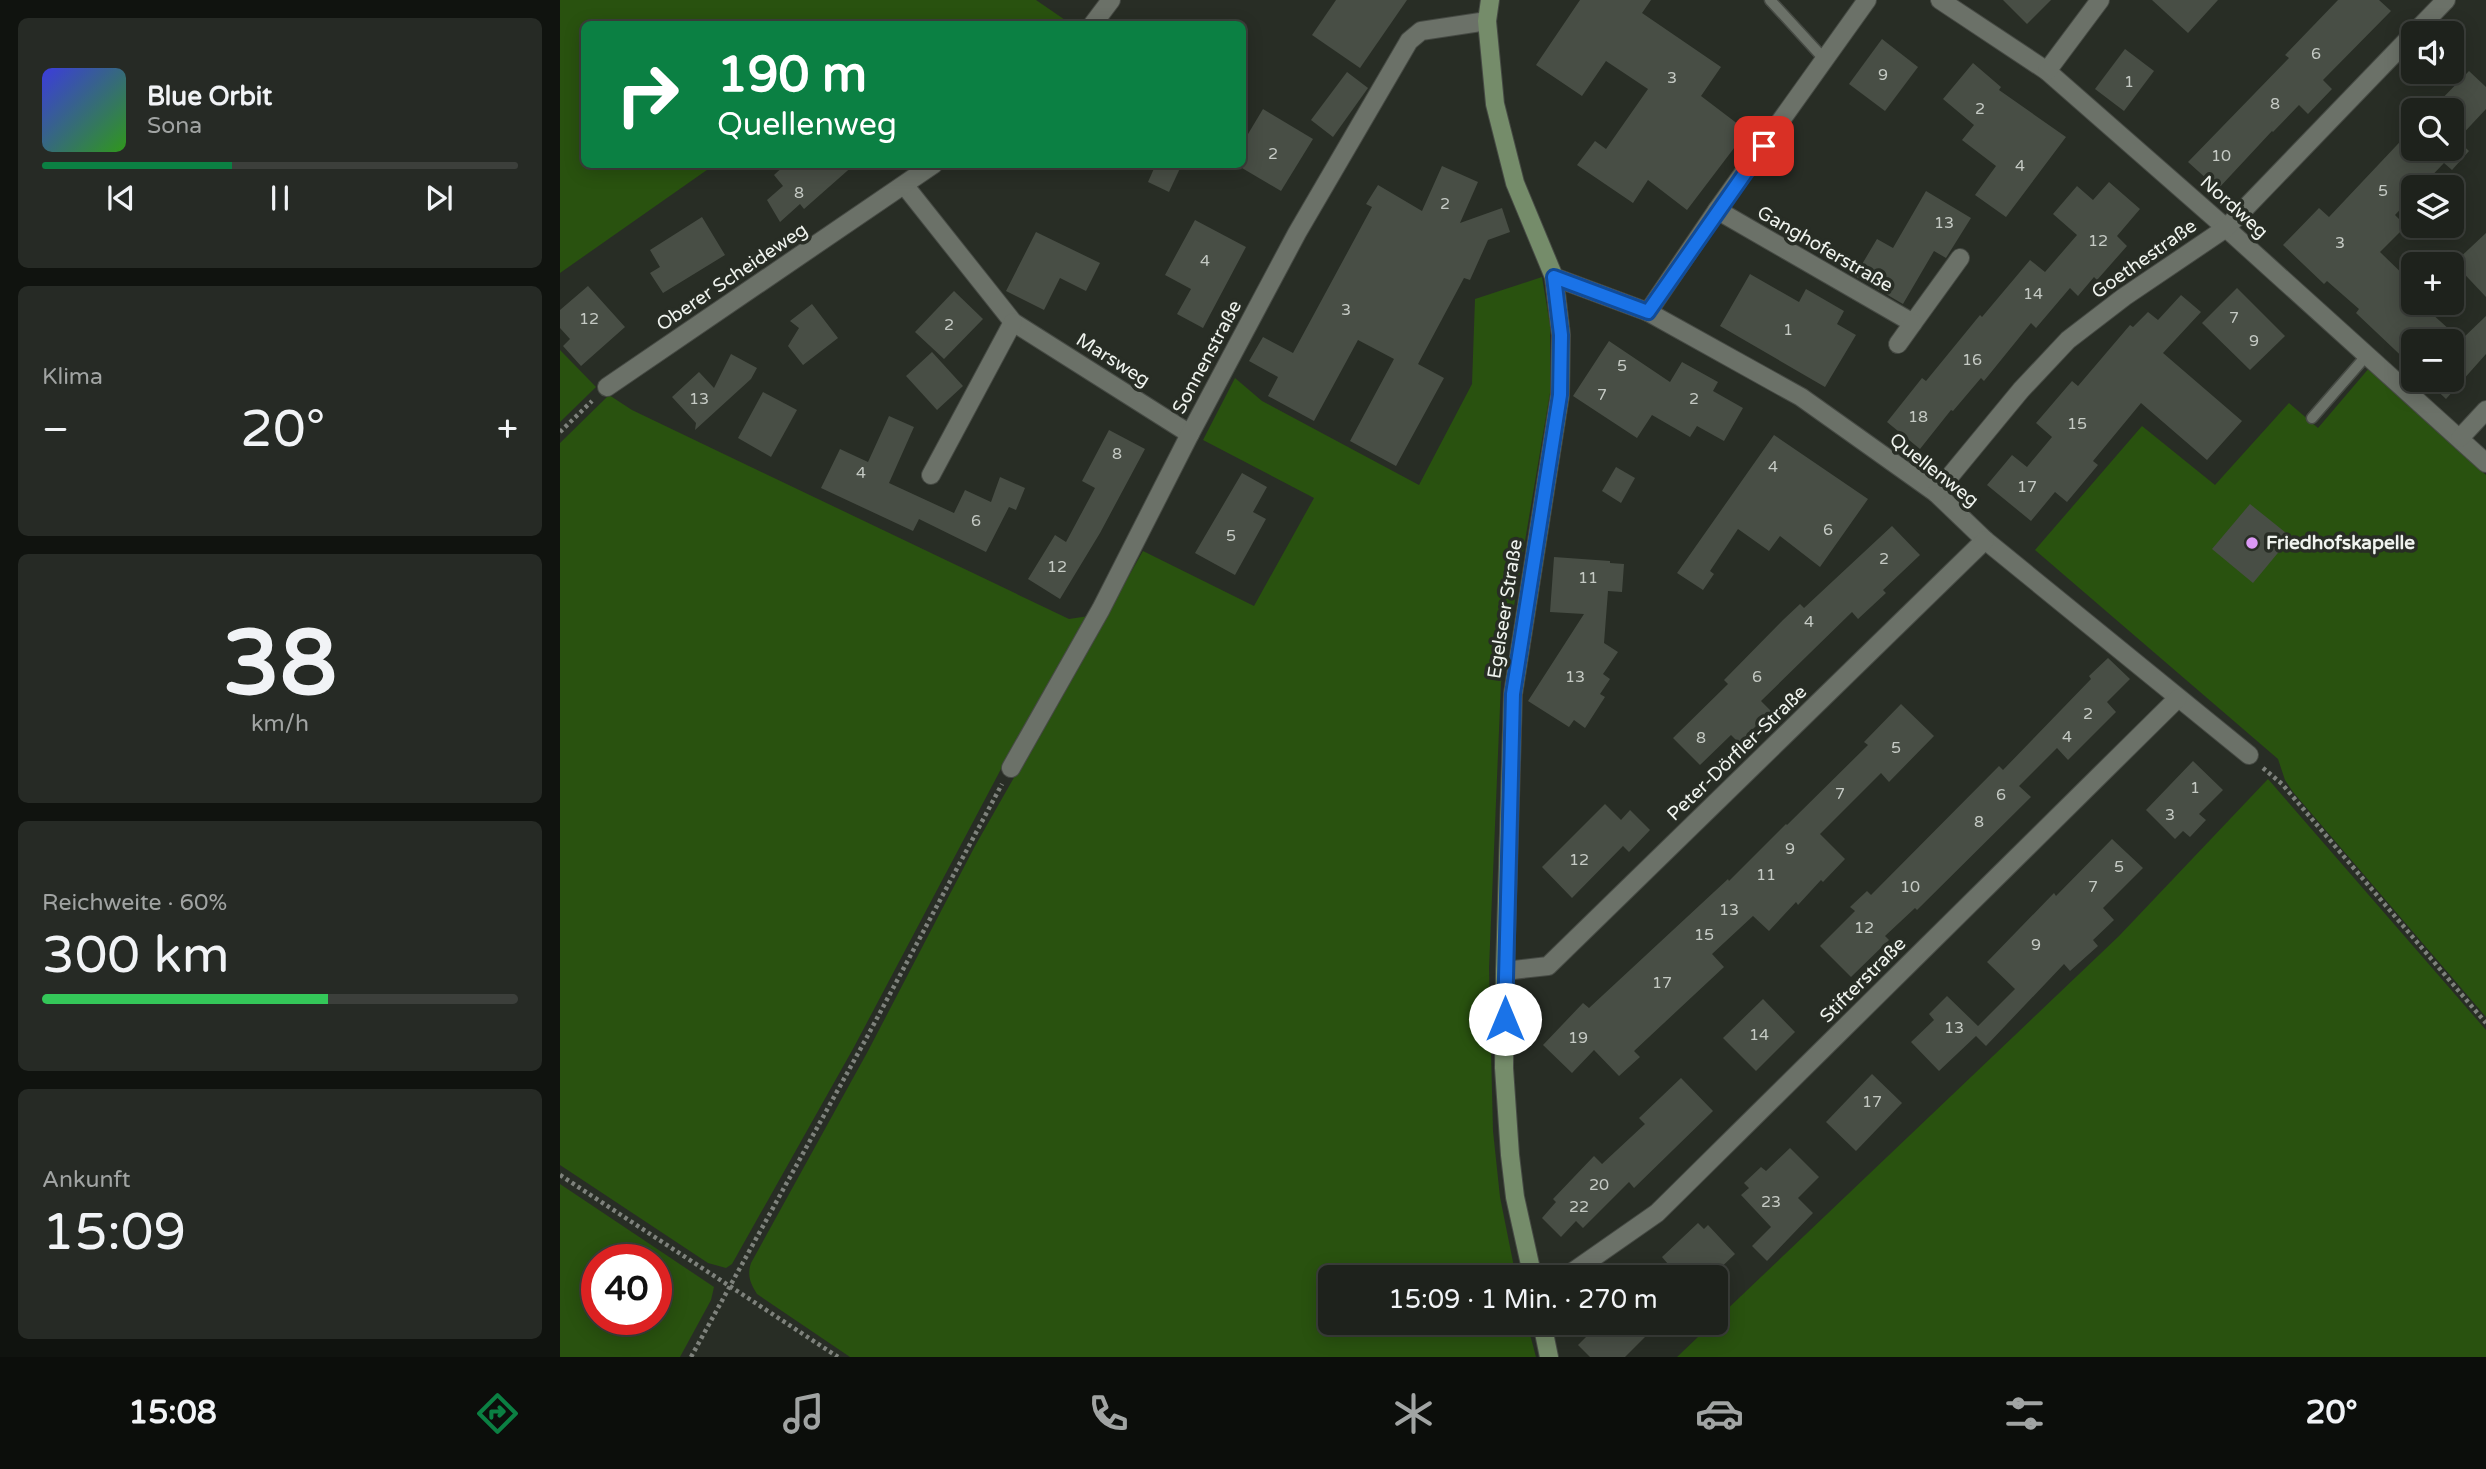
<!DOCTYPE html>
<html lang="de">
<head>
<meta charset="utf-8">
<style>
	:root { --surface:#1e221c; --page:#262a25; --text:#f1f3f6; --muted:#a1a4a3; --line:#3c3f3b; --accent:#0b8043 }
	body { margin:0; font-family:"Varela Round",sans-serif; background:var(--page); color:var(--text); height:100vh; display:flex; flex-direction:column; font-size:26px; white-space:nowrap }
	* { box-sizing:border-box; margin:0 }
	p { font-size:23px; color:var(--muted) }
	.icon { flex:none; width:38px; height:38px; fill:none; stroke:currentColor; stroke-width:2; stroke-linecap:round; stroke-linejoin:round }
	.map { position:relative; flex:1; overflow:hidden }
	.drawer { display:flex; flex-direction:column; gap:18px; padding:18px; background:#10130f; width:560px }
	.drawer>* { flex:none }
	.hud { position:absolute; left:21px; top:21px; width:665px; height:147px; border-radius:10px; box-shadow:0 4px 18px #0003,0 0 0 2px var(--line); background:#0b8043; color:#fff; overflow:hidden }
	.tools { position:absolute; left:1841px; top:21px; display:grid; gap:14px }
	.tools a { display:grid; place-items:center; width:63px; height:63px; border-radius:10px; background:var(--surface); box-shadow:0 4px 18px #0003,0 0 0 2px var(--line); font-size:35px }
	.speed { position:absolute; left:21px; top:1244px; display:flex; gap:14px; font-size:35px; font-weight:700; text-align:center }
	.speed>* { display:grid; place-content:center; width:91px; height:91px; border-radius:50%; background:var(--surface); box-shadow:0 4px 18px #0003,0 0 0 2px var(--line); line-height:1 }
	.speed .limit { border:10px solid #d22; background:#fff; color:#111 }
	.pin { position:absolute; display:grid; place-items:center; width:60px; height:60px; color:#fff; margin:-30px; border-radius:14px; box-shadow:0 4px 10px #0006 }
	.me { position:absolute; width:77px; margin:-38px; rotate:0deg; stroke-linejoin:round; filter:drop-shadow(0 0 5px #0008) }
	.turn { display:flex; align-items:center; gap:24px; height:147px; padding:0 21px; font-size:32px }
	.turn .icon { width:91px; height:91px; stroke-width:2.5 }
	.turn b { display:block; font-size:49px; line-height:60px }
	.big { font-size:52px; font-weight:600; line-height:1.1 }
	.drawer .tile { flex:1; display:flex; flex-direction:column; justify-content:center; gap:10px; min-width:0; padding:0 24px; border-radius:10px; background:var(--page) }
	.drawer .dial { align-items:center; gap:0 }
	.dial b { font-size:91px; line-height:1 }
	.song { display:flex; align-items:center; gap:21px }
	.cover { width:84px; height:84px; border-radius:10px; background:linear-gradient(135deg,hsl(240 70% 55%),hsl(110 70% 35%)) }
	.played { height:7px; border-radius:4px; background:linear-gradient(90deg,var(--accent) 40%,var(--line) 40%) }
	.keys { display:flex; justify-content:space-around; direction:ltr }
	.heat { display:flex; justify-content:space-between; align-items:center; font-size:38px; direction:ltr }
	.charge { height:10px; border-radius:5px; background:linear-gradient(90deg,#34c759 60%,var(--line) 0) }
	.trip { position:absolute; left:758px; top:1265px; width:410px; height:70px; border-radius:10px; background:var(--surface); box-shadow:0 4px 18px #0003,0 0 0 2px var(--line); font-weight:600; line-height:70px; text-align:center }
	.tabs { display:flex; height:112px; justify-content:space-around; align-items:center; background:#0c0e0b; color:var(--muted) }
	.tabs .icon { width:49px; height:49px }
	.tabs .selected { color:var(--accent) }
	.tabs b { font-size:32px; color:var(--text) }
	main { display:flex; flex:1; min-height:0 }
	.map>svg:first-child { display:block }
</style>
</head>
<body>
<main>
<section class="drawer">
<div class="tile">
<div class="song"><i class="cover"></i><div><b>Blue Orbit</b><p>Sona</p></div></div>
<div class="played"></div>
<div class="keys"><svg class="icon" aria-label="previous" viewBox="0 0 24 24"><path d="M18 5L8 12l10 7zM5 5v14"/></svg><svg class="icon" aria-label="pause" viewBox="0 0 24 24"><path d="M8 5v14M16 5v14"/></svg><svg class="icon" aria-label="next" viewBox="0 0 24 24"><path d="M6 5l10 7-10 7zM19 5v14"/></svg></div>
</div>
<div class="tile"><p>Klima</p>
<div class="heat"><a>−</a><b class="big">20°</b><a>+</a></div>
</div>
<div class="tile dial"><b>38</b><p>km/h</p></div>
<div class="tile"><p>Reichweite · 60%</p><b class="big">300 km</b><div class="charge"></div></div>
<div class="tile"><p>Ankunft</p><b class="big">15:09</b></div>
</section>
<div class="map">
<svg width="1926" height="1357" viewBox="0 0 1926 1357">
	<rect width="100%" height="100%" fill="#282d25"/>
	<!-- green -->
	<g fill="#29520f" fill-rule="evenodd">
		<polygon points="0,0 476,0 511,24 24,24 24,164 154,165 0,273"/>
		<path d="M982 277 990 325V393L941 683 929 968 933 1131 940 1197 956 1277 770 1278V1323H967L976 1357H290L197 1294C190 1283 187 1275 191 1263L308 1051 415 846 583 551 694 606 754 498 643 440 675 378 702 401 859 485 912 384 915 299Z"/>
		<polygon points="0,350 36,387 0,422"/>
		<polygon points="1810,367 1926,475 1926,1017 1733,792 1725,780 1718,759 1475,550 1582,426 1655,485 1729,403 1758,428"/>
		<polygon points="49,395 72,410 509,619 529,616 441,769 294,1047 172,1264 166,1268 148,1263 0,1165 0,443"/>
		<polygon points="1708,779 1926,1030 1926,1357 1117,1357 1559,936"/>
		<path d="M0 1184 154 1287 151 1300 120 1357H0ZM37 1260H96V1320H37Z"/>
	</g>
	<!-- building -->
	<g fill="#484e45">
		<polygon points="776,0 847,0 800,68 752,35"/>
		<polygon points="1020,0 1091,0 1082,13 1161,67 1141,96 1187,131 1127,210 1088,180 1073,203 1017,165 1035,141 1046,149 1088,89 1046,61 1022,96 976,65"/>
		<polygon points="1443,0 1491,0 1467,24"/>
		<polygon points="1592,0 1658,0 1628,33"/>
		<polygon points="1778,0 1819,0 1831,11 1763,80 1772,89 1748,114 1739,105 1713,132 1712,131 1658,189 1628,162 1729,58 1725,55"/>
		<polygon points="1322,39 1358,67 1325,111 1289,84"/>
		<polygon points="1565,49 1594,71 1564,111 1535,89"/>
		<polygon points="1413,63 1441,87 1439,90 1506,137 1446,217 1415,195 1436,166 1402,140 1414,125 1383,99"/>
		<polygon points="1909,71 1926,87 1926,109 1897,140 1909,151 1892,170 1884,163 1861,187 1853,187 1853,196 1835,215 1846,226 1820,252 1853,284 1853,303 1860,303 1901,340 1926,316 1926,354 1886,399 1866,380 1892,380 1892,341 1853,341 1853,367 1796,313 1799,309 1767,281 1764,284 1723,245 1759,208 1769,217 1853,128 1853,149 1892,149 1892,110 1871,110"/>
		<polygon points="787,72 808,88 773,137 751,120"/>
		<polygon points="703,109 753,139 721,191 682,168 682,144"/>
		<polygon points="226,164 295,164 244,209 240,204 220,222 207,200 223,186 214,175"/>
		<polygon points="596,164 622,164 609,192 588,182"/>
		<polygon points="882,166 918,182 900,223 942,208 950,232 928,240 910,280 904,278 858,364 884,378 836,466 790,441 834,359 798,340 754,421 708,396 718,377 689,361 703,337 733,353 812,207 806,204 818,185 862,211"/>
		<polygon points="1549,182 1580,209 1557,236 1567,246 1537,280 1534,277 1518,296 1510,288 1476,328 1471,323 1424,381 1421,378 1393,411 1391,410 1360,449 1327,422 1362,378 1366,381 1420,315 1422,317 1470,260 1485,272 1517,235 1493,214 1517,186 1533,200"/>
		<polygon points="1366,191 1411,218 1386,258 1374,251 1343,304 1295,276 1317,239 1333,248"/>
		<polygon points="142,217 165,255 103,293 90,273 100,267 90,250"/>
		<polygon points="635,220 686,247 643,328 617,314 631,289 605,275"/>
		<polygon points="476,232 540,263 526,291 500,278 484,310 446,291"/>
		<polygon points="1926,233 1926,297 1894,263"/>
		<polygon points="1190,274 1239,302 1246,289 1284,311 1277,324 1296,335 1265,387 1160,326"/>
		<polygon points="28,286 65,327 21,366 3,346 10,339 0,328 0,310"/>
		<polygon points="1677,288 1725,336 1690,370 1642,323"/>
		<polygon points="394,291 423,319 384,359 355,332"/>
		<polygon points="1621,295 1641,312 1603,353 1682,421 1647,460 1581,403 1533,461 1538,465 1507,502 1495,492 1471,521 1427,485 1452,455 1467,467 1492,437 1476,423 1512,381 1518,386 1570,325 1573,327 1588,312 1598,320"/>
		<polygon points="252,304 278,338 243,365 228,346 239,328 230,321"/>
		<polygon points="1049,341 1110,382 1122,362 1158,382 1153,391 1183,408 1164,441 1137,426 1130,437 1092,415 1077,438 1013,396"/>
		<polygon points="372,352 403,386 377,410 346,376"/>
		<polygon points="171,354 197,368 191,379 135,430 136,423 112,397 139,372 154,388"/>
		<polygon points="203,392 237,410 211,457 178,438"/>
		<polygon points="329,416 354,427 329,483 394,513 405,490 431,502 440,477 465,488 456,510 449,507 426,552 359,519 353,531 261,488 280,449 308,462"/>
		<polygon points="549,430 585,449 540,533 500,599 468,579 495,535 506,542 535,488 522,481"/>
		<polygon points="1214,435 1308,499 1260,567 1220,536 1209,551 1178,529 1150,571 1154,574 1143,590 1117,573"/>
		<polygon points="1056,467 1075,478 1061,503 1042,491"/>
		<polygon points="682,473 707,487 693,512 706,519 675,575 635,553"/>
		<polygon points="1690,504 1731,537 1693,583 1652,549"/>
		<polygon points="1332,526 1360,555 1323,590 1326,593 1298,619 1292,612 1201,701 1211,711 1179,743 1171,735 1140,765 1113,738 1168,684 1164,680 1223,620 1240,604 1244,608"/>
		<polygon points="994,557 1050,561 1050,563 1064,564 1062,592 1048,591 1044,643 1058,652 1043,674 1050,679 1040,694 1045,697 1025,728 1014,720 1009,727 968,701 1024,614 990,612"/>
		<polygon points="1548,658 1570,679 1547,702 1556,712 1508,760 1497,748 1459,786 1471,797 1357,910 1355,908 1325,936 1329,940 1291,977 1260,946 1295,911 1290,907 1307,891 1311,895 1439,766 1443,770 1531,679 1529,676"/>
		<polygon points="1341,704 1374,736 1329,782 1321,773 1260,834 1285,859 1263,882 1261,880 1238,905 1236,902 1209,931 1193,916 1152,954 1164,967 1074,1051 1080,1057 1059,1076 1034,1050 1012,1073 983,1045 1023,1003 1029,1008 1168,879 1169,881 1226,824 1227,825 1308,745 1304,742"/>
		<polygon points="1633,761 1663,790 1639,814 1646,820 1630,837 1623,831 1615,839 1586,810"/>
		<polygon points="1045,804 1061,820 1070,810 1090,830 1069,852 1063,846 1012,898 982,867"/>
		<polygon points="1552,839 1583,868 1543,908 1554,920 1533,940 1538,946 1510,971 1504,964 1426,1046 1416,1036 1379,1071 1351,1042 1374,1020 1369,1014 1387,996 1418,1026 1455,989 1427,962 1494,893 1496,896"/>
		<polygon points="1203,999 1235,1032 1196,1071 1163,1038"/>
		<polygon points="1312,1074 1342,1103 1296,1151 1266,1122"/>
		<polygon points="1121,1078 1153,1111 1074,1188 1069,1182 1023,1228 1016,1221 1001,1237 982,1218 996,1202 993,1199 1034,1156 1042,1164 1085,1124 1079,1118"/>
		<polygon points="1230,1148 1259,1177 1238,1198 1253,1213 1207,1261 1192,1246 1211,1227 1181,1195 1189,1188 1184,1183 1201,1167 1206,1171"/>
		<polygon points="1138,1223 1144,1229 1148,1225 1175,1254 1150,1278 1094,1278 1108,1264 1102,1257"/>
		<polygon points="1040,1323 1099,1323 1065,1357 1030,1357 1018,1345"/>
	</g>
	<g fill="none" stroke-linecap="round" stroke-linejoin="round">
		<!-- lane casing -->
		<g stroke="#464a44" stroke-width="13">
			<g id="lane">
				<polyline points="1210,0 1266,61"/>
				<polyline points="1752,418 1807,355"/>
			</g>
		</g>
		<!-- street casing -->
		<g stroke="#464a44" stroke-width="20">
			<g id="street">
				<polyline points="1380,0 1487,71 1666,228 1926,463"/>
				<polyline points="533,24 551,0"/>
				<polyline points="1854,33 1886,0"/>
				<polyline points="1487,71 1540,0"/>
				<polyline points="345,186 453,322 630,434"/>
				<polyline points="1157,210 1353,323 1400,258"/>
				<polyline points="994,277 1088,312 1241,397 1376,493 1425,540 1689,755"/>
				<polyline points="1088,312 1157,210 1307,0"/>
				<polyline points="1338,344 1353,323"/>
				<polyline points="47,387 374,164"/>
				<polyline points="1900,438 1926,410"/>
				<polyline points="371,475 453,322"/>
				<polyline points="1376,493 1461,390 1508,340 1564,297 1666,228 1853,34"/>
				<polyline points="451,768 541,609 630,434 737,233 849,41 861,31 927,21"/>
				<polyline points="945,971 988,966 1425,540"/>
				<polyline points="1004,1278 1097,1213 1618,698"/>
			</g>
		</g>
		<!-- secondary casing -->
		<g stroke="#464a44" stroke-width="20">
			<g id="secondary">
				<polyline points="930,0 927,21 935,104 955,183 994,277 1001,335 1000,395 953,694 945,971 944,1068 950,1155 955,1197 973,1278"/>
				<polyline points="982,1323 989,1357"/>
			</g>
		</g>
		<!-- path -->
		<g stroke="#7e827c" stroke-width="4.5" stroke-dasharray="3.5 3.5" stroke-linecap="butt">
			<polyline points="0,432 32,401"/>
			<polyline points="1703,768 1722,784 1926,1023"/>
			<polyline points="0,1175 278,1357"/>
			<polyline points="131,1357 307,1037 442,784"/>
		</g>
		<!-- lane -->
		<use href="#lane" stroke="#6b7168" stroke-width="10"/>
		<!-- street -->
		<use href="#street" stroke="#6b7168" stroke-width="18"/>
		<!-- secondary -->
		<use href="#secondary" stroke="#758c6a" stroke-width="18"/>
	</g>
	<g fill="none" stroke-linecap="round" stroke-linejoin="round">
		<!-- route casing -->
		<g stroke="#114b97" stroke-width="18">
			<polyline id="route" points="945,1019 953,694 1000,395 1001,335 994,277 1088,312 1204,146"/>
		</g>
		<!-- route -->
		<use href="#route" stroke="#1a73e8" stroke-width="12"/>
	</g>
	<!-- markers -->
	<circle fill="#db99f5" stroke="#282d25" stroke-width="2.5" cx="1692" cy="543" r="7"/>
	<g text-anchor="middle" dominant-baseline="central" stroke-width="7" stroke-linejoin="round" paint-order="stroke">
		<!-- number labels -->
		<g font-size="16" fill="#c5cac4">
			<text x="1756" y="54">6</text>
			<text x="1323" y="75">9</text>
			<text x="1112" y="78">3</text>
			<text x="1569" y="82">1</text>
			<text x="1715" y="104">8</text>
			<text x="1420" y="109">2</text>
			<text x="713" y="154">2</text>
			<text x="1661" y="156">10</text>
			<text x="1460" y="166">4</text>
			<text x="1823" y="191">5</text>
			<text x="239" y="193">8</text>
			<text x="885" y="204">2</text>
			<text x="1384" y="223">13</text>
			<text x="1538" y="241">12</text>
			<text x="1780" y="243">3</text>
			<text x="645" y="261">4</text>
			<text x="1473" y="294">14</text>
			<text x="786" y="310">3</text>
			<text x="1674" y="318">7</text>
			<text x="29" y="319">12</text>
			<text x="389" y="325">2</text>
			<text x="1228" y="330">1</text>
			<text x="1694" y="341">9</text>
			<text x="1412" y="360">16</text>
			<text x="1062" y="366">5</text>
			<text x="1042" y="395">7</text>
			<text x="139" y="399">13</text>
			<text x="1134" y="399">2</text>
			<text x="1358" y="417">18</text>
			<text x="1517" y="424">15</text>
			<text x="557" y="454">8</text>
			<text x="1213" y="467">4</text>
			<text x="301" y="473">4</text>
			<text x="1467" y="487">17</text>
			<text x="416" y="521">6</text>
			<text x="1268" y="530">6</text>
			<text x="671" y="536">5</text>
			<text x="1324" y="559">2</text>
			<text x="497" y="567">12</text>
			<text x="1028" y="578">11</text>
			<text x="1249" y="622">4</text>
			<text x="1015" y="677">13</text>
			<text x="1197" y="677">6</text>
			<text x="1528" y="714">2</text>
			<text x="1507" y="737">4</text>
			<text x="1141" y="738">8</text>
			<text x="1336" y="748">5</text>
			<text x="1635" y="788">1</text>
			<text x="1280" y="794">7</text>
			<text x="1441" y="795">6</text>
			<text x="1610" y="815">3</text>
			<text x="1419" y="822">8</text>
			<text x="1230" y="849">9</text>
			<text x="1019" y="860">12</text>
			<text x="1559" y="867">5</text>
			<text x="1206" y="875">11</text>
			<text x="1350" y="887">10</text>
			<text x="1533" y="887">7</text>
			<text x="1169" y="910">13</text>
			<text x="1304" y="928">12</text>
			<text x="1144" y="935">15</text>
			<text x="1476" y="945">9</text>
			<text x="1102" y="983">17</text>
			<text x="1394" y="1028">13</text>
			<text x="1199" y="1035">14</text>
			<text x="1018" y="1038">19</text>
			<text x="1312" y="1102">17</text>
			<text x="1039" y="1185">20</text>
			<text x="1211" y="1202">23</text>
			<text x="1019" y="1207">22</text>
		</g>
		<!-- street labels -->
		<g font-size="19" fill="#eff3ee" stroke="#282d25">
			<text transform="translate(1674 207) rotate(42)">Nordweg</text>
			<text transform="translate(1265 249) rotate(30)">Ganghoferstraße</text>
			<text transform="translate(1584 259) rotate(-35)">Goethestraße</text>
			<text transform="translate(172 277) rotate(-34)">Oberer Scheideweg</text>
			<text transform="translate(647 357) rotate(-62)">Sonnenstraße</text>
			<text transform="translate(553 360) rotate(32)">Marsweg</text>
			<text transform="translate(1374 470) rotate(38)">Quellenweg</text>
			<text transform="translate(945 609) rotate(-81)">Egelseer Straße</text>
			<text transform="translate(1177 753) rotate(-44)">Peter-Dörfler-Straße</text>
			<text transform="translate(1303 980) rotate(-45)">Stifterstraße</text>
		</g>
		<!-- poi labels -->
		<g font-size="19" font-weight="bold" fill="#eff3ee" stroke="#282d25" text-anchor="start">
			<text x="1706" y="543">Friedhofskapelle</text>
		</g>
	</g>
</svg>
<div class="tools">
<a><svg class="icon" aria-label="sound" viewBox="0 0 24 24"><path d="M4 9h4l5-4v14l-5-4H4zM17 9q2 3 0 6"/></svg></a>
<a><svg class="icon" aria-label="search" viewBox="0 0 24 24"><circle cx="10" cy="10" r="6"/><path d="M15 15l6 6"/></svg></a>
<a><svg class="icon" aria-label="layers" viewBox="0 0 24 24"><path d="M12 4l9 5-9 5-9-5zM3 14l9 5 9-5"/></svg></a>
<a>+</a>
<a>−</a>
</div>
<div class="speed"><div class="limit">40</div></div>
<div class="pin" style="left:1204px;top:146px;background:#d93025"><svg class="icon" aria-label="arrive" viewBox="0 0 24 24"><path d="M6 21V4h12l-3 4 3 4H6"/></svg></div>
<svg class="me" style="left:945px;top:1019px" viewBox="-20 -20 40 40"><circle r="19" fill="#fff"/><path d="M0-13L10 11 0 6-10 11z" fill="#1a73e8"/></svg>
<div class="trip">15:09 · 1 Min. · 270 m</div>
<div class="hud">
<div class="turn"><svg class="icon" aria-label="right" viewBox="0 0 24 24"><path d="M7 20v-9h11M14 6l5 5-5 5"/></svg><div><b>190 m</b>Quellenweg</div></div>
</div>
</div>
</main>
<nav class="tabs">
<b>15:08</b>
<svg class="icon selected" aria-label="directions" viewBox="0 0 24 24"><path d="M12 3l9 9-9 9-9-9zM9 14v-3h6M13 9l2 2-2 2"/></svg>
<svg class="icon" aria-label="music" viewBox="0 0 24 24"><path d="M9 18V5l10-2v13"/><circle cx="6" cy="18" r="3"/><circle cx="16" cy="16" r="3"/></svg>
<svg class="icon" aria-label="phone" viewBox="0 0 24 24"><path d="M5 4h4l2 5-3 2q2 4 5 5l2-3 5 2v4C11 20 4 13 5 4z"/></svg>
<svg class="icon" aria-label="climate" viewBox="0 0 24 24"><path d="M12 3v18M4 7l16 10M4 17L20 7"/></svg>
<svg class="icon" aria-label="car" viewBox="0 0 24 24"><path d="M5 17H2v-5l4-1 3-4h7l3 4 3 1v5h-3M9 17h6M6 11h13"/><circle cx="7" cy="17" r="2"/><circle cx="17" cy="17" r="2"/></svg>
<svg class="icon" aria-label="filters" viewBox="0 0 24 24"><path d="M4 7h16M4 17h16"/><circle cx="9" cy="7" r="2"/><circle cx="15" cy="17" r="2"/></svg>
<b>20°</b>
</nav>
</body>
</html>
